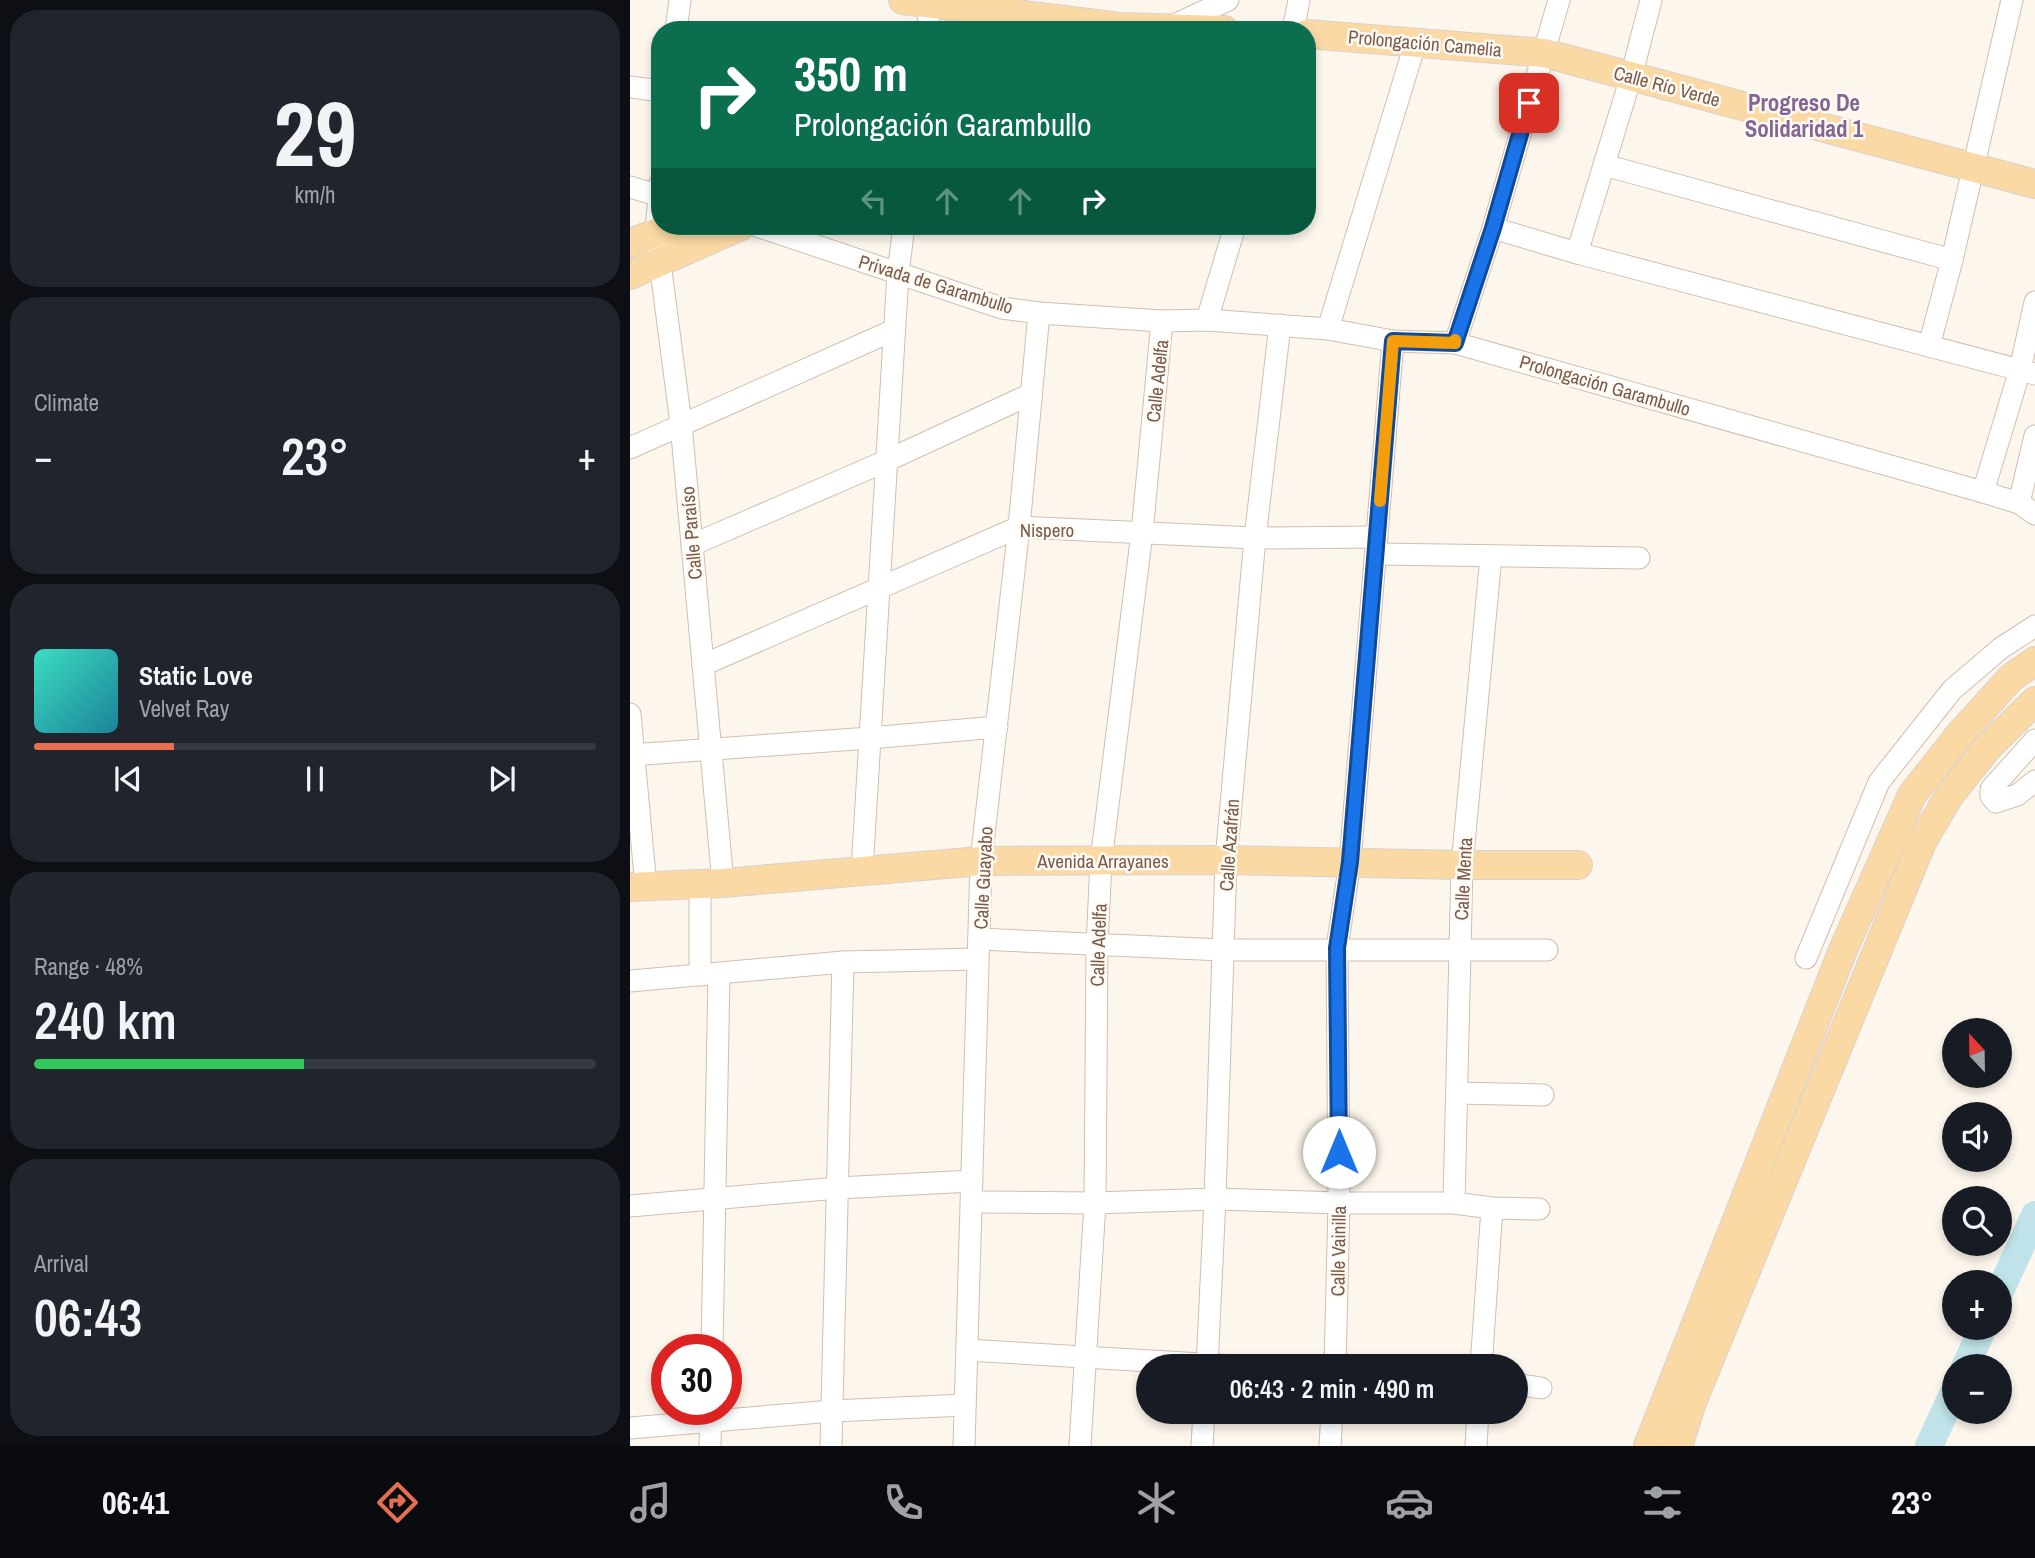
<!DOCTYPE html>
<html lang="en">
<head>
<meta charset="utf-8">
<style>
	:root { --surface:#171b24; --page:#20242c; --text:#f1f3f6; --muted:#9ea1a6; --line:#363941; --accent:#e76f51 }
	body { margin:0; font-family:"Archivo Narrow",sans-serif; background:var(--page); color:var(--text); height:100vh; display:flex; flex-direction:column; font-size:26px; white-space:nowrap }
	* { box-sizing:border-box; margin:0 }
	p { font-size:23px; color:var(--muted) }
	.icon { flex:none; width:38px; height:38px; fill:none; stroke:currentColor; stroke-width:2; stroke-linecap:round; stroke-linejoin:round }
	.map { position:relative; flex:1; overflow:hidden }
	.drawer { display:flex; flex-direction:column; gap:10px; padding:10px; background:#0d0f14; width:630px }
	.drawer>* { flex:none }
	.top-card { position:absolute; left:21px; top:21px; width:665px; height:214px; border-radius:28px; box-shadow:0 4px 10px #0003; background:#0b6e4f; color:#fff; overflow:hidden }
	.needle { width:46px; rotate:338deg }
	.tools { position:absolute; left:1312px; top:1018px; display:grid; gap:14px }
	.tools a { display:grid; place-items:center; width:70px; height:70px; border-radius:50%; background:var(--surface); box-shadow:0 4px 10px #0003; font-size:35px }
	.speed { position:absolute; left:21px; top:1334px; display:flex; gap:14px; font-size:35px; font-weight:700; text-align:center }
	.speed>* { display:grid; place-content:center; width:91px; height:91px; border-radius:50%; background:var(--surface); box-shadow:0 4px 10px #0003; line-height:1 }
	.speed .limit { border:10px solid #d22; background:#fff; color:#111 }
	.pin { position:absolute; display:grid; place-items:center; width:60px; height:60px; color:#fff; margin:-30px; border-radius:14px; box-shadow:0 4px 10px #0006 }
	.me { position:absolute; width:77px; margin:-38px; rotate:0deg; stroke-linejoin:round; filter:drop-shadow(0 0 5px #0008) }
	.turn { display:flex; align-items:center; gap:24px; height:147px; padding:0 28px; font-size:32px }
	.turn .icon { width:91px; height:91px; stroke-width:2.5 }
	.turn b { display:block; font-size:49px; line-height:60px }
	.lanes { display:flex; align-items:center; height:66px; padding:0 28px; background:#0003; justify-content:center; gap:35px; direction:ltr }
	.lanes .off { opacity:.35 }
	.big { font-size:52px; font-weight:600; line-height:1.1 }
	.drawer .tile { flex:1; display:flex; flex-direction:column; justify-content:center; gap:10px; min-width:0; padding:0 24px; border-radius:28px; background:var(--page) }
	.drawer .dial { align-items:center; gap:0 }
	.dial b { font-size:91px; line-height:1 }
	.song { display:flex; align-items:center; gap:21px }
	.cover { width:84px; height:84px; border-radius:10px; background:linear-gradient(135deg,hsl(170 70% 55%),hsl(190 70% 35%)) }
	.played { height:7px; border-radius:4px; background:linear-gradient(90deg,var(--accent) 25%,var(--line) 25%) }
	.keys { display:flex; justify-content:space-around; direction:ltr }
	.heat { display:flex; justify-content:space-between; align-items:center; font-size:38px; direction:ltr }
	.charge { height:10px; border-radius:5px; background:linear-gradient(90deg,#34c759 48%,var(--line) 0) }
	.trip { position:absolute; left:506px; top:1354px; width:392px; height:70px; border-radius:35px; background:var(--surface); box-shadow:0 4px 10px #0003; font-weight:600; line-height:70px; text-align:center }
	.tabs { display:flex; height:112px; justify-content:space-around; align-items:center; background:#090b0e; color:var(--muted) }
	.tabs .icon { width:49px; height:49px }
	.tabs .current { color:var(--accent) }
	.tabs b { font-size:32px; color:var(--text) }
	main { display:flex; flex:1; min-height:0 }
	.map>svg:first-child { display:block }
</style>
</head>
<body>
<main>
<section class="drawer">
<div class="tile dial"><b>29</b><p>km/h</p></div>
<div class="tile"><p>Climate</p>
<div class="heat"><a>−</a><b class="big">23°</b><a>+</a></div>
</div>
<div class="tile">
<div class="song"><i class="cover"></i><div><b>Static Love</b><p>Velvet Ray</p></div></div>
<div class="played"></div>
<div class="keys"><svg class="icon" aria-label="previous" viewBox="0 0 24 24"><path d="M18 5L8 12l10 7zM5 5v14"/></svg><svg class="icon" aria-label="pause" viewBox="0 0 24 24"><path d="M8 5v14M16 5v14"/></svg><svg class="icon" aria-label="next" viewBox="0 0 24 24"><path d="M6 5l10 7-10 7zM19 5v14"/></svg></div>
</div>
<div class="tile"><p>Range · 48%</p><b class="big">240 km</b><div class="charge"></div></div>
<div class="tile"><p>Arrival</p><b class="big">06:43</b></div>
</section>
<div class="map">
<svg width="1405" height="1446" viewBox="0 0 1405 1446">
	<rect width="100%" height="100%" fill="#fdf6ec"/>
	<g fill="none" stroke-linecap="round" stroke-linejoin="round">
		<!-- river -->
		<g stroke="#bfe3e8" stroke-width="28">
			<polyline points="1370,1291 1405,1215"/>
			<polyline points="1335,1367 1353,1328"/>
			<polyline points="1299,1446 1325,1390"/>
		</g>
		<!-- minor casing -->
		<g stroke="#d1beb0" stroke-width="23">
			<g id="minor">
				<polyline points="540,27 598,0"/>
				<polyline points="46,30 50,0"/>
				<polyline points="297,30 301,0"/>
				<polyline points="663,30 669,0"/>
				<polyline points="0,87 30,91"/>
				<polyline points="974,165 1322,260"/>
				<polyline points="30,183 26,232 51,424 93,883"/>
				<polyline points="0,187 30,196"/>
				<polyline points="127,226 372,308 409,313 532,321 577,320 698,329 763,341 825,343 1353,492 1389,503 1405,514"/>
				<polyline points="863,228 947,253 1405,374"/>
				<polyline points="947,253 1001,77 1021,0"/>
				<polyline points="577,320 605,226"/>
				<polyline points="698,329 786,41"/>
				<polyline points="825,343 863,228 929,0"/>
				<polyline points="1299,346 1322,260 1382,0"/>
				<polyline points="0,448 264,330"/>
				<polyline points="1353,492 1390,370 1405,302"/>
				<polyline points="1389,503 1405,436"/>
				<polyline points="62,545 256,461 401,394"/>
				<polyline points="747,554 1009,558"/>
				<polyline points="73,665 389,527 625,538 747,537"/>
				<polyline points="0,714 16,887"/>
				<polyline points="1405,740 1361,789 1361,796 1366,802 1387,795 1405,781"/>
				<polyline points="0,755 240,738 367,727"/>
				<polyline points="232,871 268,273 274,226"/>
				<polyline points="349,939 592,950 917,950"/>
				<polyline points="1176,958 1249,782 1322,690 1371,648 1405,626"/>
				<polyline points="70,975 70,884"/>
				<polyline points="0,981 213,962 348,959"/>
				<polyline points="827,1093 913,1095"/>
				<polyline points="342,1202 465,1203 585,1199 709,1203 824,1203 862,1208 909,1209"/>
				<polyline points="824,1203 832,865 861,556"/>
				<polyline points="0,1206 208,1188 342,1181"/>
				<polyline points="82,1349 89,974"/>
				<polyline points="337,1350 622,1367"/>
				<polyline points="577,1367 585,1199 596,860 625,538 650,325"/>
				<polyline points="705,1367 709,1203 707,948 720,862 763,341"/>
				<polyline points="851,1367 862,1208"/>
				<polyline points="886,1384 911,1388"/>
				<polyline points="0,1428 202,1411 335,1405"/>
				<polyline points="80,1446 81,1409"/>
				<polyline points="201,1446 213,962"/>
				<polyline points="334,1446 351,861 389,527 409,313"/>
				<polyline points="450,1446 465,1203 467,946 471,861 512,533 532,321"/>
				<polyline points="572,1446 574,1412"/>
				<polyline points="700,1446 702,1412"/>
				<polyline points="846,1446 848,1412"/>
			</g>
		</g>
		<!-- major casing -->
		<g stroke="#dad1cd" stroke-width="30">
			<g id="major">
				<polyline points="273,0 490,27 594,30"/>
				<polyline points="677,34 914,53 1405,184"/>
				<polyline points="0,243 44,226"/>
				<polyline points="0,275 111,226"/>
				<polyline points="0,887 93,883 351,861 596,860 832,865 948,865"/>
				<polyline points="1018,1446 1213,950 1282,795 1330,734 1381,678 1405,661"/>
				<polyline points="1048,1446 1062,1402 1292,842 1319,796 1358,747 1405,701"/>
			</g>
		</g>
		<!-- minor -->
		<use href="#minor" stroke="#fff" stroke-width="21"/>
		<!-- major -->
		<use href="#major" stroke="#fbd9a5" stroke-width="28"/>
	</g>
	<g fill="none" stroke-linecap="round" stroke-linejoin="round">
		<!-- route casing -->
		<g stroke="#114b97" stroke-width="18">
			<polyline id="route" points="709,1152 707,948 720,862 763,341 825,343 863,228 899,103"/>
		</g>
		<!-- route -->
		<use href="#route" stroke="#1a73e8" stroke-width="12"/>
		<!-- slow -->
		<polyline stroke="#f59e0b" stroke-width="12" points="750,501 763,341 825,343 825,340"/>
	</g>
	<g text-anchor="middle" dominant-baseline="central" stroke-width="5" stroke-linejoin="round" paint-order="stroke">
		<!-- street labels -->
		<g font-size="19" fill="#7a5c4d" stroke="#fffaf3">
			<text transform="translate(795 43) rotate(5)">Prolongación Camelia</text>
			<text transform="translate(1037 86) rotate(15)">Calle Río Verde</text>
			<text transform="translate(306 284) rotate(17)">Privada de Garambullo</text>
			<text transform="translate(527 381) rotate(-84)">Calle Adelfa</text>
			<text transform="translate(975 385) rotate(16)">Prolongación Garambullo</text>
			<text x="417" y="530">Nispero</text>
			<text transform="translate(61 533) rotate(-95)">Calle Paraíso</text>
			<text transform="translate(599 845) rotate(-86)">Calle Azafrán</text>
			<text x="473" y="861">Avenida Arrayanes</text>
			<text transform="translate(353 878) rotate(-87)">Calle Guayabo</text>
			<text transform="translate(833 879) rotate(-87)">Calle Menta</text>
			<text transform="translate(468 945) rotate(-88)">Calle Adelfa</text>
			<text transform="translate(708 1251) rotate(-89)">Calle Vainilla</text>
		</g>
		<!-- quarter labels -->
		<g font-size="23" font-weight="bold" fill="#846695" stroke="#fffaf3">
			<text x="1174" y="102">Progreso De<tspan x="1174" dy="26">Solidaridad 1</tspan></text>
		</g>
	</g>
</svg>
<div class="tools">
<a><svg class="needle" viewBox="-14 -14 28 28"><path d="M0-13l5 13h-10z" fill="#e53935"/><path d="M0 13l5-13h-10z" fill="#9ea1a6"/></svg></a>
<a><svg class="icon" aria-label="sound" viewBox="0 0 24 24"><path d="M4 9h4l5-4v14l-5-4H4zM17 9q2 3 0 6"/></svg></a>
<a><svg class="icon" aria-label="search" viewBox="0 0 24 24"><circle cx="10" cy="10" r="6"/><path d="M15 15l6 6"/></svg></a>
<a>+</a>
<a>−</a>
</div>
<div class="speed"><div class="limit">30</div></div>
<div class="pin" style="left:899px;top:103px;background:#d93025"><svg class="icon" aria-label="arrive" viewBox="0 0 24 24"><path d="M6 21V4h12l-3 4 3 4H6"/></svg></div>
<svg class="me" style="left:709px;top:1152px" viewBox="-20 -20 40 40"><circle r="19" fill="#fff"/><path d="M0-13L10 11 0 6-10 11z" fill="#1a73e8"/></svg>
<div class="trip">06:43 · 2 min · 490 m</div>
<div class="top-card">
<div class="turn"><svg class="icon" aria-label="right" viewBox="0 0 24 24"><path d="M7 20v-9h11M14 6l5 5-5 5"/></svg><div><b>350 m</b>Prolongación Garambullo</div></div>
<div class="lanes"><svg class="icon off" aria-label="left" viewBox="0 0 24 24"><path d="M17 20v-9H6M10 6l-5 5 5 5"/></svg><svg class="icon off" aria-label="ahead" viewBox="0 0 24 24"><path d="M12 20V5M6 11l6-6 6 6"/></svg><svg class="icon off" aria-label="ahead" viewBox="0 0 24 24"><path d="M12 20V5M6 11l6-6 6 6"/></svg><svg class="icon" aria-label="right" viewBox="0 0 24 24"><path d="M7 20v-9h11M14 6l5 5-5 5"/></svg></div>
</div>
</div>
</main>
<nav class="tabs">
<b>06:41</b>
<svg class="icon current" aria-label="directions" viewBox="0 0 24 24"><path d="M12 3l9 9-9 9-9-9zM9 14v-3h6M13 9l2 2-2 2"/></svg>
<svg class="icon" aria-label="music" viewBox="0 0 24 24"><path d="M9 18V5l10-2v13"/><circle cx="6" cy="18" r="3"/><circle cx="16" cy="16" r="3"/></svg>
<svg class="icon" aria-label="phone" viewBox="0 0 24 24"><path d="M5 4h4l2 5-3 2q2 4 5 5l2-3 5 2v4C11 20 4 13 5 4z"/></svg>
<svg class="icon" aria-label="climate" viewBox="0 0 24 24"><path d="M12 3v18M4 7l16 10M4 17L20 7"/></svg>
<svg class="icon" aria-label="car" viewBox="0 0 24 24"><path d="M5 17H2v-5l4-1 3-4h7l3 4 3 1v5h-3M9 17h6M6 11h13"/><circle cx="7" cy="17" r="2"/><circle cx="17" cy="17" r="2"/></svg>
<svg class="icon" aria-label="filters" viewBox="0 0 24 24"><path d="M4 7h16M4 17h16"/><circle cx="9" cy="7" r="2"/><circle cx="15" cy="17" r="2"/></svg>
<b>23°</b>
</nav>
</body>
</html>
